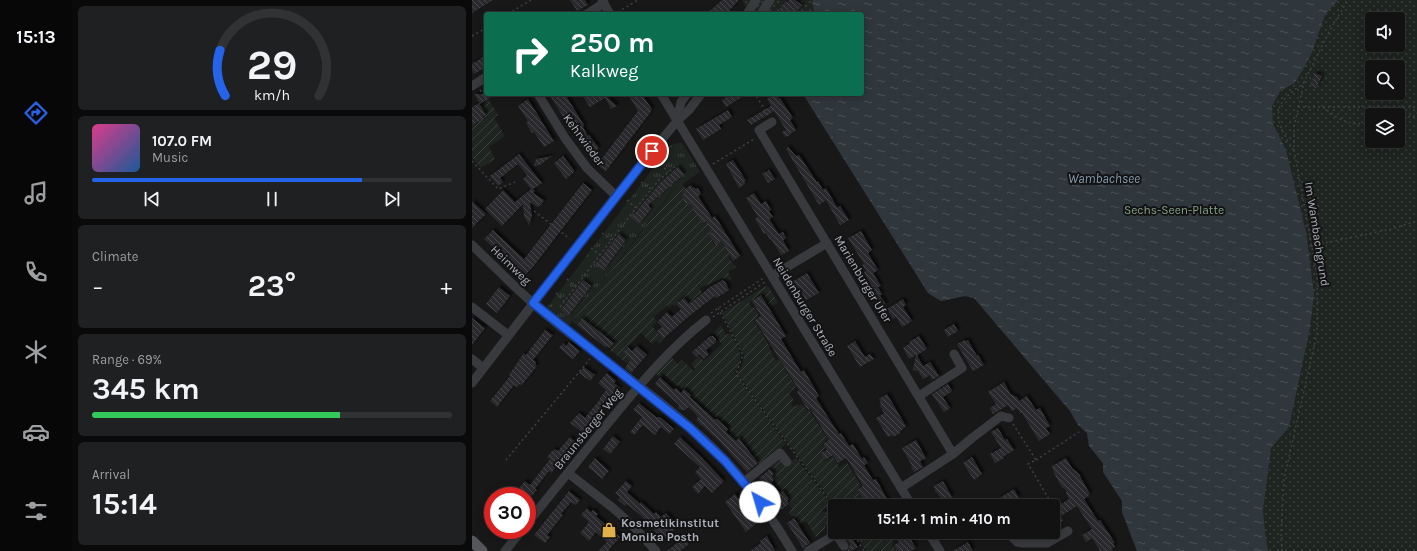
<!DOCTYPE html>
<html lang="en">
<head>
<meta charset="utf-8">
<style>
	:root { --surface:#121213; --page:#1f2021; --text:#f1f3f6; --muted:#9c9ea0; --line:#313233; --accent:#2563eb }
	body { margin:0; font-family:Karla,sans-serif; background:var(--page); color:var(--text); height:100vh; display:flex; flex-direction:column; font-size:15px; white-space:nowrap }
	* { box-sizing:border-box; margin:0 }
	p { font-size:13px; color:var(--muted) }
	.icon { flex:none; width:22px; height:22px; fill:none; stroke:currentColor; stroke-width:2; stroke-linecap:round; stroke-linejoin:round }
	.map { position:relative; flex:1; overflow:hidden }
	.details { display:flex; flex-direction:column; gap:6px; padding:6px; background:#0a0a0a; width:400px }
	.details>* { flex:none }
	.hud { position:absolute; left:12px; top:12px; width:380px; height:84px; border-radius:4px; box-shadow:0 2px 10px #0003,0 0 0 1px var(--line); background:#0b6e4f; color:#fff; overflow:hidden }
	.fabs { position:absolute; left:893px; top:12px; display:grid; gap:8px }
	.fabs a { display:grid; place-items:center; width:40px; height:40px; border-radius:4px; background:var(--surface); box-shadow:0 2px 10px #0003,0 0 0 1px var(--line); font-size:20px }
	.speed { position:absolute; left:12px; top:487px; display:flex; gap:8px; font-size:20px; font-weight:700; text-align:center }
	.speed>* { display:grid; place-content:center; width:52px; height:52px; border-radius:50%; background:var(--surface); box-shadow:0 2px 10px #0003,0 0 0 1px var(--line); line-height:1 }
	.speed .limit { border:6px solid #d22; background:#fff; color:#111 }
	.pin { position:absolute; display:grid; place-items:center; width:34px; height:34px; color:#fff; margin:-17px; border:2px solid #fff; border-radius:50%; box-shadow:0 1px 4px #0007 }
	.me { position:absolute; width:44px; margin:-22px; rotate:321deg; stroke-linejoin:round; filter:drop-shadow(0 0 3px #0008) }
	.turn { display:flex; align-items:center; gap:14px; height:84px; padding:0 20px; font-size:18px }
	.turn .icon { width:52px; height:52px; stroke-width:2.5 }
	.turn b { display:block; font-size:28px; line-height:34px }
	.big { font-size:30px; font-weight:700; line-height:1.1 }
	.details .widget { flex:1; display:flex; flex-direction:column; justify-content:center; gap:6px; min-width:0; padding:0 14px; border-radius:6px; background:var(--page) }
	.details .dial { align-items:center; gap:0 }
	.dial svg { height:104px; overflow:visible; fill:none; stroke:var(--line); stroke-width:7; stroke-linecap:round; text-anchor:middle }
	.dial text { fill:var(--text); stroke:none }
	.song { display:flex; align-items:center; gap:12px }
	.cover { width:48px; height:48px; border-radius:6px; background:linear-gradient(135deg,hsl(330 70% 55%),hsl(210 70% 35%)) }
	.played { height:4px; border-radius:2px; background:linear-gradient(90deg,var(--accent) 75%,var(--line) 75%) }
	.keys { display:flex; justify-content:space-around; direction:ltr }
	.heat { display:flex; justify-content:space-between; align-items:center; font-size:22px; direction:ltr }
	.charge { height:6px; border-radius:3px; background:linear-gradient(90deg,#34c759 69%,var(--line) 0) }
	.trip { position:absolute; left:356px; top:499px; width:232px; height:40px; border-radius:4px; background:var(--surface); box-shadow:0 2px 10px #0003,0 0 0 1px var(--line); font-weight:700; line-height:40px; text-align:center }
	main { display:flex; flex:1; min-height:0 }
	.tabs { display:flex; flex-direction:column; width:72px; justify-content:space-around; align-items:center; background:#070708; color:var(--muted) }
	.tabs .icon { width:28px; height:28px }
	.tabs .on { color:var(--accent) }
	.tabs b { font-size:18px; color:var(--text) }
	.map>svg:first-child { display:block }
</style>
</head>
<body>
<main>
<nav class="tabs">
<b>15:13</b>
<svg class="icon on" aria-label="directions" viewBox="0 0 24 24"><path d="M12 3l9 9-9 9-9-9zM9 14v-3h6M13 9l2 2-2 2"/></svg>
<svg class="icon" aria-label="music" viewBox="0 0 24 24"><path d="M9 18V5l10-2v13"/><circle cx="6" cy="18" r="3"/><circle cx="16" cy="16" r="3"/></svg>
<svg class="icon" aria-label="phone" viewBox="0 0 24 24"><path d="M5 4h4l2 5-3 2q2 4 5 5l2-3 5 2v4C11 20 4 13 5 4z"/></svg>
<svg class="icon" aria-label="climate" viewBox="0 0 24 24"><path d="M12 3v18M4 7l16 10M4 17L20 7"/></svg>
<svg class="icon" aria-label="car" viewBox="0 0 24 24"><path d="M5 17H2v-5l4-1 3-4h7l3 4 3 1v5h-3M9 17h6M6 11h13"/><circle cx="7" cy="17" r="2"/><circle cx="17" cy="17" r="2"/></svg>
<svg class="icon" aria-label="filters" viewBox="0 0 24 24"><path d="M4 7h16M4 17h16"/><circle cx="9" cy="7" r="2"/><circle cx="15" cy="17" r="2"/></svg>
</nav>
<section class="details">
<div class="widget dial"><svg viewBox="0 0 100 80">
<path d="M14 69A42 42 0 1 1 86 69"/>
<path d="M14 69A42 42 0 0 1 10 34" stroke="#2563eb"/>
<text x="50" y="56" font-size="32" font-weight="700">29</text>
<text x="50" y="72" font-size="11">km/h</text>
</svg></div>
<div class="widget">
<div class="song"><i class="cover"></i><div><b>107.0 FM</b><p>Music</p></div></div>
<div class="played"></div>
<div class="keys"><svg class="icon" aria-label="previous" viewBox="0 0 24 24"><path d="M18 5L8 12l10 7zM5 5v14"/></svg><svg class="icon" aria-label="pause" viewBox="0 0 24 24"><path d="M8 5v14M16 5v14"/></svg><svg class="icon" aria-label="next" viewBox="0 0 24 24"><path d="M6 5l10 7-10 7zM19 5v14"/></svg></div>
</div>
<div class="widget"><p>Climate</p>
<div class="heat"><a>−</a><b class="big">23°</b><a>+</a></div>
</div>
<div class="widget"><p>Range · 69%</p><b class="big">345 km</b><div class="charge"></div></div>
<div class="widget"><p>Arrival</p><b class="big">15:14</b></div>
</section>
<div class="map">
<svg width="945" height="551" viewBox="0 0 945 551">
	<defs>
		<pattern id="grass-tufts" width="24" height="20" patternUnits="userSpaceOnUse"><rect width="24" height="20" fill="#1e241f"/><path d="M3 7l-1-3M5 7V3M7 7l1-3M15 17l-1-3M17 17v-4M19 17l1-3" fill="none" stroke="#3c413d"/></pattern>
		<pattern id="park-dots" width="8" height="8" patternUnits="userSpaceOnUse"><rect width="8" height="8" fill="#1e241f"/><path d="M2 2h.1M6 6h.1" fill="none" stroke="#3c413d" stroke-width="1.8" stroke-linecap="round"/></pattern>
		<pattern id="garden-furrows" width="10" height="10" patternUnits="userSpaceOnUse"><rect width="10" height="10" fill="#1e241f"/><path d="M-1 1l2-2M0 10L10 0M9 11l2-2" fill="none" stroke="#3c413d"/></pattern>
		<pattern id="water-ripples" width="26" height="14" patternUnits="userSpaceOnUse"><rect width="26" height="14" fill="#2f363c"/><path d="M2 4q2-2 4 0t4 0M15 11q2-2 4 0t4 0" fill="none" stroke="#4a5156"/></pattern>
		<pattern id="building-back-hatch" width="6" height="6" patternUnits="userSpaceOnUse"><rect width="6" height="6" fill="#2b2b2d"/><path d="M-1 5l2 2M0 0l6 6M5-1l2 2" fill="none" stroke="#474749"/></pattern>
		<filter id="shadow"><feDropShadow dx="2.5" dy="-2.5" stdDeviation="1" flood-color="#0009"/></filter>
	</defs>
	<rect width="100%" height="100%" fill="#181819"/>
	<!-- grass -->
	<polygon fill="url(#grass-tufts)" points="204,143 210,143 228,172 200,191 96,326 74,309 198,146"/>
	<!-- park -->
	<path fill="url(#park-dots)" fill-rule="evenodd" d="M270 0H945V551H665L650 512V501L631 472V463L617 446 615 433 606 425 598 411 502 298 493 296 469 301 456 293 331 94H390V14H278ZM900 19H926V45H900ZM900 67H926V93H900ZM900 115H926V141H900Z"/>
	<!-- garden -->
	<g fill="url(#garden-furrows)">
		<polygon points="11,90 26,115 22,118 33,136 17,147 23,159 9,168 0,158 0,125 11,119 10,117 14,115 11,110 7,112 5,109 14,103 8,92"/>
		<polygon points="210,183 213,188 210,191 212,194 209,196 214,203 218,201 232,217 242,232 238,234 241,240 240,241 243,246 250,241 258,255 256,257 264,267 256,272 260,279 255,282 250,278 228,288 230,293 217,304 212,298 202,306 200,304 197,308 195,305 182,317 185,322 180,326 191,339 187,343 184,340 180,344 169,333 151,352 166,365 162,369 138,350 143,343 110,318 105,325 100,321 201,191"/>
		<polygon points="294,286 297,287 306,303 298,307 290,294 277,302 280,308 282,307 287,316 282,320 298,347 297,348 304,361 307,359 324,387 317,393 322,401 319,403 321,407 328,404 331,405 335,411 337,409 356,440 350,444 354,449 349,453 353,461 361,456 367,467 375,463 389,486 385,490 389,497 385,500 389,506 363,506 265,374 271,363 272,355 250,313"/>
		<path d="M249 325 254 335 258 333C267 351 273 353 263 373L314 444 289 466 280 456 282 454 267 438 261 443 255 438 259 431 257 429 259 426 253 420 250 423 240 415 227 402 223 405 217 399 220 395 212 387 209 389 191 373 187 377 183 373 199 357 206 364 210 360 222 371 223 369 219 364 227 356 232 361 250 344 241 333Z"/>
		<polygon points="306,457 313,466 324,458 359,504 350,510 355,517 353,529 344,537 334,521 327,525 322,517 319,516 317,513 320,509 316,502 318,498 312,490 309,492 304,485 305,483 300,476 303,474 296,465"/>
		<polygon points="382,532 422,532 424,535 419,538 422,543 420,545 425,551 394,551"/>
	</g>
	<!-- water -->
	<polygon fill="url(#water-ripples)" points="341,0 866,0 853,15 839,55 823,83 808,91 800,106 801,124 814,150 834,232 842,294 838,328 817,427 799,448 791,510 793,532 796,551 665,551 650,512 650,501 631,472 631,463 617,446 615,433 606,425 598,411 502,298 493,296 469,301 456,293 331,94 390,94 390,14 343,14 340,2"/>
	<!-- building -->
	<g fill="url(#building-back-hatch)" filter="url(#shadow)">
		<polygon points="0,0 21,0 0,13"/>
		<polygon points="98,0 113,0 116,5 105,11"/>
		<polygon points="250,0 267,0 254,14 234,14"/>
		<polygon points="317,0 323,0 330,5 323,14 304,14 313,2 315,3"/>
		<polygon points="14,55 14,67 2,74 0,71 0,64"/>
		<polygon points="843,73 850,76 844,88 838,85"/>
		<polygon points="2,94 24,94 8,104"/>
		<polygon points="77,94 93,94 112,125 111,127 116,136 117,135 127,148 117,156 108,144"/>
		<polygon points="109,94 139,94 135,97 145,106 139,109 133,98 118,107"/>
		<polygon points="156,94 170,94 180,109 178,113 134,171 125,165 166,111"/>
		<polygon points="259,94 275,94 254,107 250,100"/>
		<polygon points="304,94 307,99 308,98 321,118 318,120 324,130 318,134 319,135 313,137 310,132 314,130 302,111 279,125 275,120 299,106 295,99"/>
		<polygon points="56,99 82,141 72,147 62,132 60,133 54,123 56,121 46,106"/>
		<polygon points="7,103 14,115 10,117 11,119 0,125 0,107"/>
		<polygon points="256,110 260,117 247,125 249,129 231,140 224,129"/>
		<polygon points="316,147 324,156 327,155 345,182 346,181 351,190 354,188 365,207 368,206 377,220 368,225 354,200 347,205 314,149"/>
		<polygon points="47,154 70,183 61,189 63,191 61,193 72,200 69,205 65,207 58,202 60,216 57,225 52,216 51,204 30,226 13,209 31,190 43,202 59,189 51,179 55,175 46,164 28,178 31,182 26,186 18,176"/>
		<polygon points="80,156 68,165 62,166 64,159"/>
		<polygon points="91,156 102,170 102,172 94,179 82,163"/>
		<polygon points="261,160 274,181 272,182 273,184 267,188 254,164"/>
		<polygon points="206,167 212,174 176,205 179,209 167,224 159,218 189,182"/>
		<polygon points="297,170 303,179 296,183 290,174"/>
		<polygon points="111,183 120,190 61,267 52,276 12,239 21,230 52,259"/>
		<polygon points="219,185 221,188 222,187 224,189 226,188 229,194 226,196 240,218 243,216 268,256 261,261 250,241 244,245 237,234 241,232 234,221 230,223 217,202 214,204 209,195 212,194 210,191"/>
		<polygon points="282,193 289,204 294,201 299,210 297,211 301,217 297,219 307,234 311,232 314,238 311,240 317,251 309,255 299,239 298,240 294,233 292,234 283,219 286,217 274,198"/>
		<polygon points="0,201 14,214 0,228"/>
		<polygon points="389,231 400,250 396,253 406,270 401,273 409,286 406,287 410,294 408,295 414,304 408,308 395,288 399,285 392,272 394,271 390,265 392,264 376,238"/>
		<polygon points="147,234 154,240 132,270 124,264"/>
		<polygon points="335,273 347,293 334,300 325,286 323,288 320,282"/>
		<polygon points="111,280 119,286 96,316 89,310"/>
		<polygon points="251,280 252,282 253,281 257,290 244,298 243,296 216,317 191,339 185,331 190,327 185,322 195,312 200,317 209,309 204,304 212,298 217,304 238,287"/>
		<polygon points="27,287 38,296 25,313 14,304"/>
		<polygon points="289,295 314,336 309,339 329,372 332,370 347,396 344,398 354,414 367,434 369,433 377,446 381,444 390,459 392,457 396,463 392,465 401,480 404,479 419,506 389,506 386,500 390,497 385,490 391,486 377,462 374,458 366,463 361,455 353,460 351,457 349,453 355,450 351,444 357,440 338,408 336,410 325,392 327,390 283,320 289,316 280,301"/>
		<polygon points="431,299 434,305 431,307 440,321 430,327 424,317 421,319 415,309"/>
		<polygon points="0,318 13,328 0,345"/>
		<polygon points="110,318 142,343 138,348 135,346 133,347 105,325"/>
		<polygon points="482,324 486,331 476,337 472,330"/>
		<polygon points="73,330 81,335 61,360 64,362 63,364 65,366 50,385 48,384 45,387 42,385 25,407 18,401 38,376 37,375 45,363 52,353 54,355"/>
		<polygon points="238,336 241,336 244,339 244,342 234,350 237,354 232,359 228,354 225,357 220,352"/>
		<polygon points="447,336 455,349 445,355 451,366 458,362 467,376 460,380 458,375 451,379 446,371 441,370 444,355 437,359 431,348 438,343 437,342"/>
		<polygon points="493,340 494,341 496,340 505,356 506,355 512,365 501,371 485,344"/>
		<polygon points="383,341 393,357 398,354 402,359 388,367 375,346"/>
		<polygon points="97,342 108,351 101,359 87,348 91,343 94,346"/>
		<polygon points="165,346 175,355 159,373 153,368 159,359 151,352 156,347 160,351"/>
		<polygon points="112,367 123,375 118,381 107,373"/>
		<polygon points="135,373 144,381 142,383 148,388 111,433 98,423 107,413 113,418 128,399 128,398 134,390 126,383"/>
		<polygon points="188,377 202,390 204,388 209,393 212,389 219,395 218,397 239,416 242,419 245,419 256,429 254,432 264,441 267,438 286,463 275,472 246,440 224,420 226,417 222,412 216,407 214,410 209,410 206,408 207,405 183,384"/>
		<polygon points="532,382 539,395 540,394 542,396 545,397 547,401 555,396 564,410 568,408 578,426 574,428 578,434 567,441 550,413 548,413 545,408 540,411 536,405 521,414 518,408 524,404 516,392"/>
		<polygon points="476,384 480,391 471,397 478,408 472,412 460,394"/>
		<polygon points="415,394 434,426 428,432 428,433 421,437 420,435 416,437 404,418 412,413 408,405 409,404 407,399"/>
		<polygon points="167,403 184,417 188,417 202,429 197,434 189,427 183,435 171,425 162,435 158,432 170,417 161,410"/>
		<polygon points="526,428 533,440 535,439 542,450 531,457 532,458 523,463 518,454 529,448 519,432"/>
		<polygon points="141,436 148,442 138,454 131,449"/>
		<polygon points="98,437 104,442 79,473 77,471 63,489 65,490 55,502 55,496 41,496 53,481 58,485 78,459 75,457 82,449 86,451"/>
		<polygon points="208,437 229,457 252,481 240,493 233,486 226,494 220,487 229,479 223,472 228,467 202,444"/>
		<polygon points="444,440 454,458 448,461 451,467 442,472 439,467 440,466 430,448"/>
		<polygon points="500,457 510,474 502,480 491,463"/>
		<polygon points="123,458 137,471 130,479 116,467"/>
		<polygon points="594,458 600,468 607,474 618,494 616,495 617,496 612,499 626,521 628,520 643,543 641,543 643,547 639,549 641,551 628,551 620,538 614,542 610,535 620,529 605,506 589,516 584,507 597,499 594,493 595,491 589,486 582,473 580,466"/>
		<polygon points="298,469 302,474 300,476 302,480 299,482 308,493 311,491 317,499 315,501 317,504 309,510 301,499 299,500 287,486 291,483 287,478"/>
		<polygon points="154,481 160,486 155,492 168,504 169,502 182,514 184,512 189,517 194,513 206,526 190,541 181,528 169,516 155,504 153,506 146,500 148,497 143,493"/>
		<polygon points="471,481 480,497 471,503 465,492 464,493 462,486"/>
		<polygon points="542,489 547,498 542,500 546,506 530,506 526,499"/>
		<polygon points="97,491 108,500 104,505 99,502 89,514 91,515 75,535 78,537 73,543 62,535"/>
		<polygon points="263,494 285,523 274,532 253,502"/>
		<polygon points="115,508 119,512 121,510 126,514 124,516 148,537 136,551 126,551 135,542 124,532 117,541 108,533 117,522 109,515"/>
		<polygon points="360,508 363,512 363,519 354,526 355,517 352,513"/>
		<polygon points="322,518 338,543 331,548 315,523"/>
		<polygon points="370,532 376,532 386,547 379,551 375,551 378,545"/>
		<polygon points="422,532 434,532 444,548 439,551 425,551 422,545 427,542"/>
		<polygon points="295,536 303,551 278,551 289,543 288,541"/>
		<polygon points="212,537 217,544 208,551 195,551"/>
		<polygon points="496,542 501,551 481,551"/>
	</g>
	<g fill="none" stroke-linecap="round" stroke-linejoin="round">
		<!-- path -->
		<g stroke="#3f4045" stroke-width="1.5" stroke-dasharray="2 3" stroke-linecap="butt">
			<polyline points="146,12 166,0"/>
			<polyline points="36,14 59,0"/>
			<polyline points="0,36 14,28"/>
			<polyline points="8,90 16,103"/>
			<polyline points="290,94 285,97 296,115"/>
			<polyline points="826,107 945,107"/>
			<path d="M851 107C868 121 877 126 900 123"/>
			<polyline points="926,116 929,111 927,108"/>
			<polyline points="926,118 943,116 945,113"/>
			<path d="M821 150C813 135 799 118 811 101 816 94 826 88 832 82"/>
			<polyline points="186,160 196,172"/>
			<polyline points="0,161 26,189 43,182"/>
			<polyline points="241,164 282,139"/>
			<polyline points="169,182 179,189"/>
			<polyline points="155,200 164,208"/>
			<polyline points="62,211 98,239"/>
			<polyline points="130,233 139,240"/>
			<polyline points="839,246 919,229 945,221"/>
			<polyline points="119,248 128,255"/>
			<polyline points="95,279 104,287"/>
			<polyline points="84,293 92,301"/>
			<polyline points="88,307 164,208 187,180 206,164"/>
			<polyline points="246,308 271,355 264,374 363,508"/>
			<polyline points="239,313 290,279 293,279"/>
			<polyline points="241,317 293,282"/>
			<polyline points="541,424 564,460 556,464 581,506"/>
			<polyline points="34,460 118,359"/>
			<polyline points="564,460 607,432"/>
			<polyline points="581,507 592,524"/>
			<polyline points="380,532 392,551"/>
			<polyline points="810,551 809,533 812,479 845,333 845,275 822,150 822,127 832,82 858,30 876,0"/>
		</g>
		<!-- minor -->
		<g stroke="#393a3e" stroke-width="9">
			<polyline points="130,0 138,14"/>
			<polyline points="115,14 132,3"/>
			<polyline points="275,14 284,0"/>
			<polyline points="289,14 298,0"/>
			<polyline points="0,86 14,77"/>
			<polyline points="66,94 93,138 115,168 144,196"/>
			<polyline points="189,94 440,506"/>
			<polyline points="205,121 209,102 215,94"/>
			<polyline points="300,122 287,130 481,454 429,488"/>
			<path d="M0 245C23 267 46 291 71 312 131 362 199 404 254 461 280 489 301 519 320 551"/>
			<polyline points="300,276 355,243"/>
			<polyline points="0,307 36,335"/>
			<polyline points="0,359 11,368"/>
			<polyline points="0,383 144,196 205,121 217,110 229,94"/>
			<polyline points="447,396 490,368 482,354"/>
			<polyline points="481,454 500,438 529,416 537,418"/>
			<polyline points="96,473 141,508 162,527 184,551"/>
			<polyline points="272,482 308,453 315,462"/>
			<path d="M55 524C79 493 104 463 128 433 161 393 193 352 234 320"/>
			<polyline points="456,532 468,551"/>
			<polyline points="536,532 545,542 551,543 575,543 596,531"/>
			<polyline points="459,537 474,532"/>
			<polyline points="33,551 50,530"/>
			<polyline points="336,551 364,534 372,546"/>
		</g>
		<!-- major -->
		<polyline stroke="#55575d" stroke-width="11" points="0,541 10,551"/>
	</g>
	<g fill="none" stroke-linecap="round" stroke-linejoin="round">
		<!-- route casing -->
		<g stroke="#184099" stroke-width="10">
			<polyline id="route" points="180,151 61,303 218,428 253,461 288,502"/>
		</g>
		<!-- route -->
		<use href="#route" stroke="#2563eb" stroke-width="7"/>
	</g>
	<!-- icons -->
	<defs>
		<g id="shop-bare" transform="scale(1.2)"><path d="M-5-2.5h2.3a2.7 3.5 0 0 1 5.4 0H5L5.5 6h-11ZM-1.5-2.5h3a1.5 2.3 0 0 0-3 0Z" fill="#e0b149" stroke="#131314" stroke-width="2.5" paint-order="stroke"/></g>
	</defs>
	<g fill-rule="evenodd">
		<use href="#shop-bare" x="137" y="530"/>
	</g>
	<g text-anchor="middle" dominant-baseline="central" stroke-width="4" stroke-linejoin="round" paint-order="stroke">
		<!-- street labels -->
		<g font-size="12" fill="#abafb8" stroke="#131314">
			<text transform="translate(112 140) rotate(54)">Kehrwieder</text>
			<text transform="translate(845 234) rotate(81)">Im Wambachgrund</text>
			<text transform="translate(39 265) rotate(44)">Heimweg</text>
			<text transform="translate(391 279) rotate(59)">Marienburger Ufer</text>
			<text transform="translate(333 307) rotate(59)">Neidenburger Straße</text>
			<text transform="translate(116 429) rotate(-51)">Braunsberger Weg</text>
		</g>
		<!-- park labels -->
		<g font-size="12" fill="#84a187" stroke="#131314">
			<text x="702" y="210">Sechs-Seen-Platte</text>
		</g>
		<!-- poi labels -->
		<g font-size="12" font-weight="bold" fill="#abafb8" stroke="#131314" text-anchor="start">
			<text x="149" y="523">Kosmetikinstitut<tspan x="149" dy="14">Monika Posth</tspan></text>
		</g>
		<!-- water labels -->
		<g font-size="13" font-style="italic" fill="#869baf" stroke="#131314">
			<text x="632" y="178">Wambachsee</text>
		</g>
	</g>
</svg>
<div class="fabs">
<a><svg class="icon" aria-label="sound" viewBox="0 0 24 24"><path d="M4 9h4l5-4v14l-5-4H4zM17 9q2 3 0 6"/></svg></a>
<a><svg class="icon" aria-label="search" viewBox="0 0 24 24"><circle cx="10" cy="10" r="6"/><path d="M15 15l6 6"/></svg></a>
<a><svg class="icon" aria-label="layers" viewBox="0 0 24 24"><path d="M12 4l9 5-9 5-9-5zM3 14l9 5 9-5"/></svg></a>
</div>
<div class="speed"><div class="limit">30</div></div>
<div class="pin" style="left:180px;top:151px;background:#d93025"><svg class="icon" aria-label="arrive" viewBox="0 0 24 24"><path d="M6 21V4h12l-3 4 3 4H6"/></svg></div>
<svg class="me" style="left:288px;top:502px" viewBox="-20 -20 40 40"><circle r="19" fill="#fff"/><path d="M0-13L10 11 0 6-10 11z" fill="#2563eb"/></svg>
<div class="trip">15:14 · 1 min · 410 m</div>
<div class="hud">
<div class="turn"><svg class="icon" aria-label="right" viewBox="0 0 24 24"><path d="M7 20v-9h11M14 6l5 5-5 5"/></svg><div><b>250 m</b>Kalkweg</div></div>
</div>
</div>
</main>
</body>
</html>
